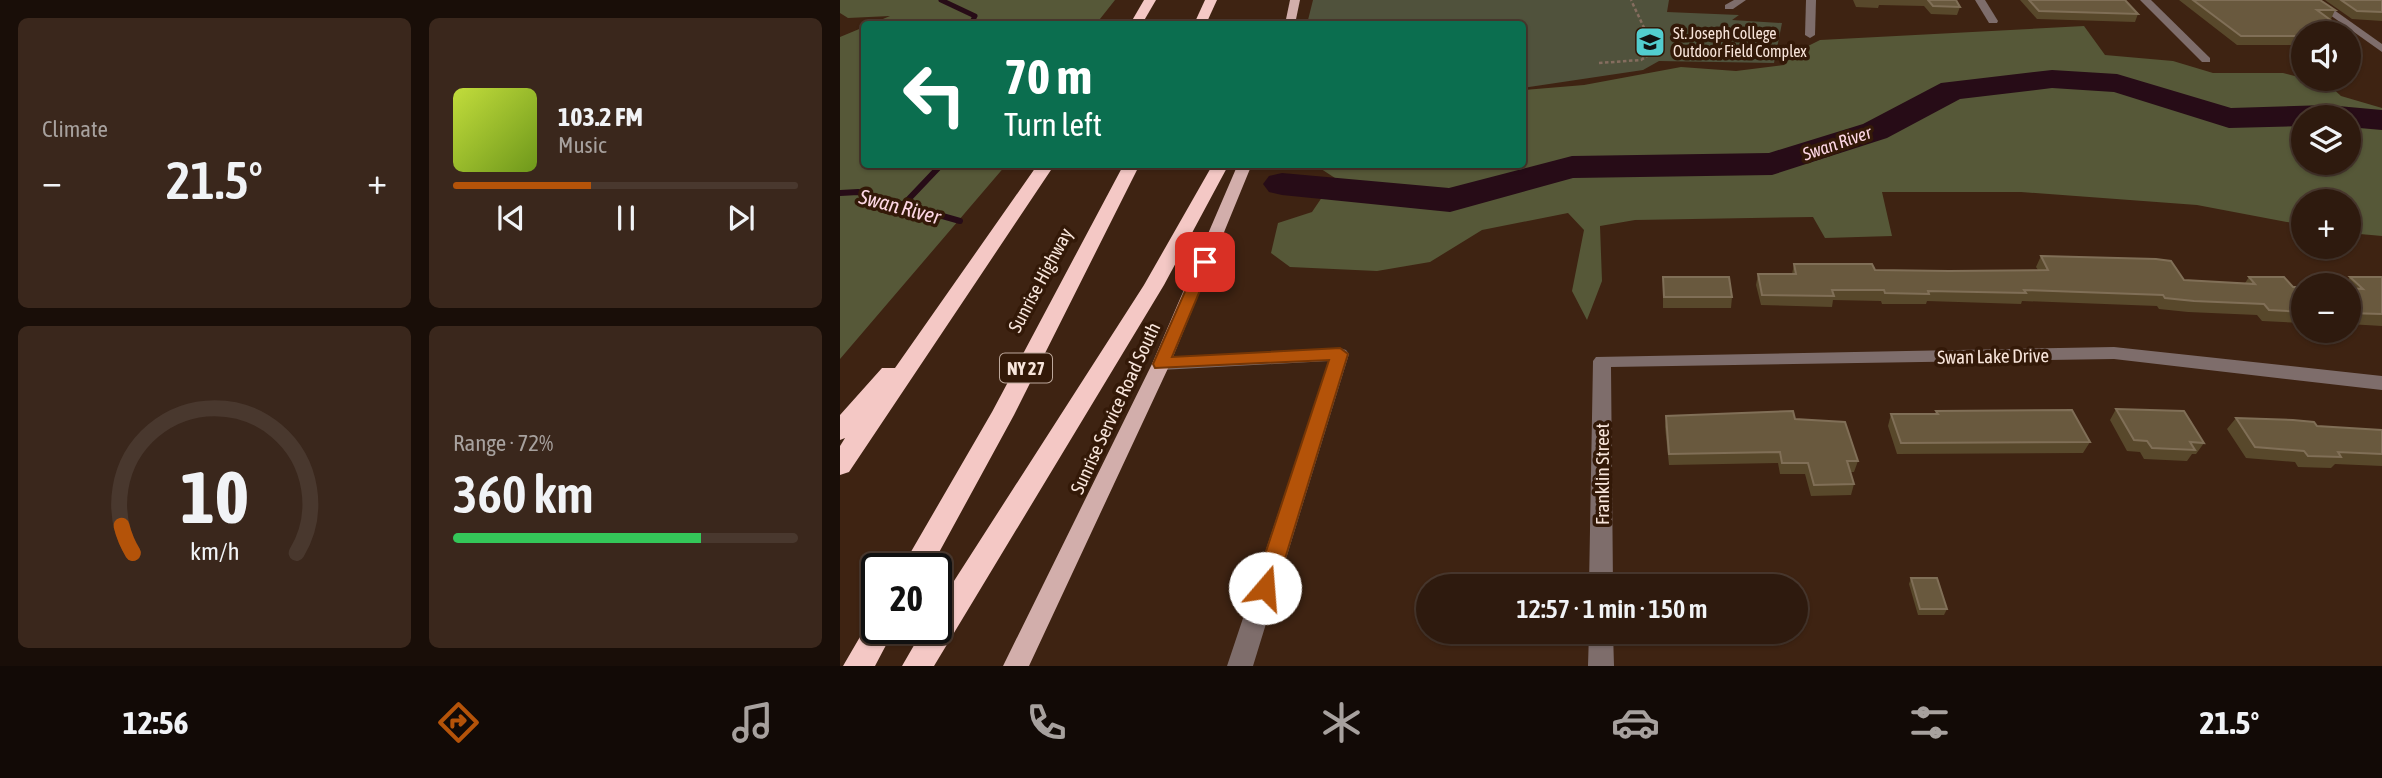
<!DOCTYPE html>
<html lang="en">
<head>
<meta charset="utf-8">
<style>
	:root { --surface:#2e1a0e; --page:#3a271c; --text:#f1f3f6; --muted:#a7a19e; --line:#49382e; --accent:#b45309 }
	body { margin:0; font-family:"Asap Condensed",sans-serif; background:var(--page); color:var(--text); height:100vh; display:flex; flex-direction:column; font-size:26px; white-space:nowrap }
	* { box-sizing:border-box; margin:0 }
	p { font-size:23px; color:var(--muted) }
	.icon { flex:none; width:38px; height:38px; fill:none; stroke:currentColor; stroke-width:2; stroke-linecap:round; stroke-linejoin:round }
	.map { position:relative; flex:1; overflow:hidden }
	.side { display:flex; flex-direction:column; gap:18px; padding:18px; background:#190e08; width:840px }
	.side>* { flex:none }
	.banner { position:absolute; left:21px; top:21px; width:665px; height:147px; border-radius:7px; box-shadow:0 2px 5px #0004,0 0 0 2px var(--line); background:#0b6e4f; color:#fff; overflow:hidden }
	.buttons { position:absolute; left:1451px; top:21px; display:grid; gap:14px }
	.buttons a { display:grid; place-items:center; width:70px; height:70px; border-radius:50%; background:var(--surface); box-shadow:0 2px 5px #0004,0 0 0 2px var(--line); font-size:35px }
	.speed { position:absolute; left:21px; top:553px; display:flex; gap:14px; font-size:35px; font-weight:700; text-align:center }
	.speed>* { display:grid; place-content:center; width:91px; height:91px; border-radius:50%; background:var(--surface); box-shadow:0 2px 5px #0004,0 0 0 2px var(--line); line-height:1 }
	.speed .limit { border:4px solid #111; border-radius:10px; background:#fff; color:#111 }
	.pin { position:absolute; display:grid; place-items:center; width:60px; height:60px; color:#fff; margin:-30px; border-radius:14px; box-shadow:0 4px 10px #0006 }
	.me { position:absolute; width:77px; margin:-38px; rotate:18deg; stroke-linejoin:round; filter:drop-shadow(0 0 5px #0008) }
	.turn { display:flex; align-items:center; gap:24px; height:147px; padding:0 28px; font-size:32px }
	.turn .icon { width:91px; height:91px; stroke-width:2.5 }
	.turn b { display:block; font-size:49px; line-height:60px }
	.big { font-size:52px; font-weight:600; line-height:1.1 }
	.side .widget { flex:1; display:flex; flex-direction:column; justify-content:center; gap:10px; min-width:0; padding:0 24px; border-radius:10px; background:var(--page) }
	.side .dial { align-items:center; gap:0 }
	.dial svg { height:182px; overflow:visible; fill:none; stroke:var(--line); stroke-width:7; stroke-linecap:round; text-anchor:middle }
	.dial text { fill:var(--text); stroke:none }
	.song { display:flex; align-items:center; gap:21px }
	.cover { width:84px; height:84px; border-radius:10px; background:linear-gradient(135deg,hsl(70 70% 55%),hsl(80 70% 35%)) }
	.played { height:7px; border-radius:4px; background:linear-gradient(90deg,var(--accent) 40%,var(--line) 40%) }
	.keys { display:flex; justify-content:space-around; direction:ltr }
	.heat { display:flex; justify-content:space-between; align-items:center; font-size:38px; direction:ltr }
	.charge { height:10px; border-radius:5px; background:linear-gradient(90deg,#34c759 72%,var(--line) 0) }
	.side .tiles { flex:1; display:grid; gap:18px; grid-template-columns:repeat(2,1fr) }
	.trip { position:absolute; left:576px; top:574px; width:392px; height:70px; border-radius:35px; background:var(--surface); box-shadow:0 2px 5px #0004,0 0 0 2px var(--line); font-weight:600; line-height:70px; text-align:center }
	.tab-bar { display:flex; height:112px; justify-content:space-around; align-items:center; background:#120a06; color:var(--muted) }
	.tab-bar .icon { width:49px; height:49px }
	.tab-bar .active { color:var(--accent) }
	.tab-bar b { font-size:32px; color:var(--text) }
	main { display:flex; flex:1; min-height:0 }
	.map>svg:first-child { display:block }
</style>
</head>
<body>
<main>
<section class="side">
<div class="tiles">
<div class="widget"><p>Climate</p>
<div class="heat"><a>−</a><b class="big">21.5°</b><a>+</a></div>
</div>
<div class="widget">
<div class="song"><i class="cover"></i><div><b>103.2 FM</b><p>Music</p></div></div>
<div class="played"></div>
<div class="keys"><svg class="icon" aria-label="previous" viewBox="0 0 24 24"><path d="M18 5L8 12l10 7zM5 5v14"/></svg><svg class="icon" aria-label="pause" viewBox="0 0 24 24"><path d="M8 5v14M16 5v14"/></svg><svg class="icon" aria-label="next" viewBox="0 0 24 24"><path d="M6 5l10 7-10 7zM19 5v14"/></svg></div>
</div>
<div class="widget dial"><svg viewBox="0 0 100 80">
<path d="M14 69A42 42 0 1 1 86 69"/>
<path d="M14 69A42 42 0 0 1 9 57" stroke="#b45309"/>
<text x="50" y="56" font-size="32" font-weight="700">10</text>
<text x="50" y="72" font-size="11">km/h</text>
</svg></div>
<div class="widget"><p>Range · 72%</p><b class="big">360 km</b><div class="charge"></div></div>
</div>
</section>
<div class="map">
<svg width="1542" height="666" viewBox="0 0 1542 666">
	<rect width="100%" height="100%" fill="#3e2312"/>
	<!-- green -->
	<polygon fill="#50523c" points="473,0 829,0 827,12 899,15 892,20 942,23 934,63 819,61 803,70 683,88 682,24 467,24"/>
	<!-- forest -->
	<g fill="#565838" fill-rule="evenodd">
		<polygon points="0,0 275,0 256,24 31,24 50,16 8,18 0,13"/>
		<path d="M1244 26 1265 55 1333 61 1373 73H1443L1489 85 1501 96 1542 108V236L1509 233 1508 201H1463V225L1357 205 1181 192H1042L1052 236 985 238 973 217 795 220 760 226 762 281 747 320 732 291 744 230 728 213 642 230 590 262 537 271 450 267 431 253 438 223 472 212 495 178 475 165 682 164 683 90 744 85 841 67 896 71 944 65 956 52 980 40ZM1463 117H1508V163H1463Z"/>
		<polygon points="24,27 24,164 166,165 0,359 0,37"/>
	</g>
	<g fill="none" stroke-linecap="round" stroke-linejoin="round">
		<!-- stream-far1 -->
		<polyline stroke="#270c17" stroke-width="5" points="101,0 135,16 131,24"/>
		<!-- stream -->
		<g stroke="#270c17" stroke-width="6">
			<polyline points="0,193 18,192 120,221"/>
			<polyline points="63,205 102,164"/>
		</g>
		<!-- river -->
		<polygon fill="#270c17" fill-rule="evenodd" points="1212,70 1277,74 1391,108 1487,105 1542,110 1542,130 1508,127 1508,117 1463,117 1463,126 1389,128 1274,92 1212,88 1120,99 1047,138 932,175 733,178 610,212 442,195 429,192 423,184 429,176 442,173 609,188 732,156 929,153 1023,124 1101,83"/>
		<!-- path -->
		<polyline stroke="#856d5f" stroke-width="2.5" stroke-dasharray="3.5 2.5" stroke-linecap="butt" points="759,63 801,60 815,51 791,0"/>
		<!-- minor -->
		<g fill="#7e6d6b" fill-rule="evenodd">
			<polygon points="894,0 906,0 893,9 885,9 885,5"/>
			<polygon points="966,0 976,0 975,35 970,38 965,35"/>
			<polygon points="1135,0 1145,0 1158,21 1157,23 1149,23"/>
			<polygon points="1300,0 1311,0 1370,58 1370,62 1362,62"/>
			<polygon points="1469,0 1480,0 1542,44 1542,52"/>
			<polygon points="1274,347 1542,376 1542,390 1274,359 771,367 773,586 749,586 753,361 756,357"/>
			<polygon points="500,348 506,350 509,354 413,666 387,666 489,361 321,370 315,368 312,364 315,360 321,358"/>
			<polygon points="749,632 773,632 774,666 748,666"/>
		</g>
		<!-- major -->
		<g fill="#d2aeab" fill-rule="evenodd">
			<polygon points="450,0 460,0 455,24 445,24"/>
			<polygon points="398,164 412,164 330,364 189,666 163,666 312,364"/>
		</g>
		<!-- highway -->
		<g fill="#f4c8c5" fill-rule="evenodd">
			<polygon points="304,0 316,0 302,24 290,24"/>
			<polygon points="365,0 377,0 366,24 354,24"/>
			<polygon points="198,164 215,164 9,472 0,475 0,446 5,438 0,440 0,415 42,368 55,368"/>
			<polygon points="284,164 300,164 174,415 90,569 61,569 152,412"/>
			<polygon points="373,164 389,164 324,285 94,666 62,666 84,628 96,628 96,609 304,285"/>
			<polygon points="37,616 37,628 55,628 35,666 3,666 31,618"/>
		</g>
	</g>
	<!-- wall -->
	<g fill="#58482b">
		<polygon points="1013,0 1116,0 1120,7 1117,15 1091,14 1084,6 1039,5 1038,8 1016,7"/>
		<polygon points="1180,0 1285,0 1298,14 1295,22 1197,19"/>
		<polygon points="1339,0 1480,0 1495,10 1491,19 1489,19 1463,33 1463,45 1397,45"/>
		<polygon points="1485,0 1542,0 1542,21 1512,19"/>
		<polygon points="1201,256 1344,280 1405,283 1409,277 1453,287 1463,287 1463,323 1422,321 1417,315 1348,312 1319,309 1317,306 1182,301 1181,304 1087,301 1086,304 1042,304 1041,301 993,300 992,307 921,305 916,285 918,274 952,274 954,264 1035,270 1109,271 1198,270 1196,267"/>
		<polygon points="823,277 892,297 891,308 823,308"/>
		<polygon points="1510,277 1542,277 1542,326 1508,324 1508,285 1504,285"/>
		<polygon points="1276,409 1364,443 1356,454 1352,454 1347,461 1304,459 1300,452 1287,451 1270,420"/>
		<polygon points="1096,411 1250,442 1243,453 1057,454 1048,426 1051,414 1095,414"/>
		<polygon points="826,416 1018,461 1014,472 1010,472 1014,484 1011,495 971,496 965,474 940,474 938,463 829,465 825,427"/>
		<polygon points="1396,418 1477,426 1542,430 1542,466 1495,464 1491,468 1458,467 1455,462 1406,458 1387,429"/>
		<polygon points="1071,578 1107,609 1104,615 1078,615 1069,584"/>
	</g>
	<!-- building -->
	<g fill="#69593e" stroke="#806f57" stroke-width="2">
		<polygon points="1088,0 1116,0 1120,7 1093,6"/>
		<polygon points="1189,0 1285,0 1298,14 1199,11"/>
		<polygon points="1353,0 1480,0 1495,10 1477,10 1508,33 1463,33 1463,36 1401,36"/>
		<polygon points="1501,0 1542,0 1542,12 1517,11"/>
		<polygon points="1201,256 1316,259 1331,261 1344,280 1415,284 1409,277 1444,277 1453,287 1463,287 1463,312 1429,310 1424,304 1354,301 1325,298 1323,295 1184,290 1186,293 1088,291 1089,294 1045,293 1044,290 992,290 994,296 922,295 918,274 956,274 954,264 1032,264 1035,270 1109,271 1208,270"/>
		<polygon points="823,277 889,277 892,297 824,297"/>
		<polygon points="1510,277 1542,277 1542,314 1508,313 1508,288 1523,289"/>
		<polygon points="1276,409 1344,411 1364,443 1350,442 1355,450 1312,448 1307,441 1294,440"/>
		<polygon points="1232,410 1250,442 1061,443 1051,414 1098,414 1096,411"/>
		<polygon points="953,411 955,419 1005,422 1018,461 1007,461 1014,484 974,485 968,463 942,463 940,452 829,454 826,416"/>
		<polygon points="1396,418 1453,420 1474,422 1477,426 1542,430 1542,454 1498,452 1501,457 1468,456 1464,451 1415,447"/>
		<polygon points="1071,578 1097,578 1107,609 1080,609"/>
	</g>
	<!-- route -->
	<polygon fill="#b45309" stroke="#753606" stroke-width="2" points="365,258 372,262 332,357 500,348 508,354 436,588 433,595 425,598 418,595 414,588 489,360 315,368 313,364 358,262"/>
	<!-- icons -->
	<defs>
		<g id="university-square" transform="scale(1.575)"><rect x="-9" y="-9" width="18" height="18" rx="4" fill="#52cdcf" stroke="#331908"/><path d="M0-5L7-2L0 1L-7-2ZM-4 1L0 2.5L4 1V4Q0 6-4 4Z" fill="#111"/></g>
	</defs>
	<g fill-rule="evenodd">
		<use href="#university-square" x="810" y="42"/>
	</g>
	<g text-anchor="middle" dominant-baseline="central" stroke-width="7" stroke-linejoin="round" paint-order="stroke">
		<!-- far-poi labels -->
		<g font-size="16" fill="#f8e5db" stroke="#331908" text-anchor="start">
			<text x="833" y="33">St. Joseph College<tspan x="833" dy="18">Outdoor Field Complex</tspan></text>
		</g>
		<!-- far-water labels -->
		<g font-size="18" font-style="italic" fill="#fed7e5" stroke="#331908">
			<text transform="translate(997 143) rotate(-19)">Swan River</text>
		</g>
		<!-- shield labels -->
		<rect fill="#331908" stroke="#bda89c" stroke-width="2" x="160" y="353.5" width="52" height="29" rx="5"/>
		<g font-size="18" font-weight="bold" fill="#f8e5db">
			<text x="186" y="368">NY 27</text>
		</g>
		<!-- street labels -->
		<g font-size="19" fill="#f8e5db" stroke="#331908">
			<text transform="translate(200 280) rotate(-62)">Sunrise Highway</text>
			<text transform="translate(1153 356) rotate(-1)">Swan Lake Drive</text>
			<text transform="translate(275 408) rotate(-65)">Sunrise Service Road South</text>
			<text transform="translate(762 474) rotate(-90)">Franklin Street</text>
		</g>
		<!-- water labels -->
		<g font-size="21" font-style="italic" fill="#fed7e5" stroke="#331908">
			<text transform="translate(60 206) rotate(15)">Swan River</text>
		</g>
	</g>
</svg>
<div class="buttons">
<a><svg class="icon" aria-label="sound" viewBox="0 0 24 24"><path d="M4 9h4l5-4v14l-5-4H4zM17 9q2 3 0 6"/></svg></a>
<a><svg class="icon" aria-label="layers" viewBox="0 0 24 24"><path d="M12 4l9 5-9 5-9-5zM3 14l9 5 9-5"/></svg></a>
<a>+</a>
<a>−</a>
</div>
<div class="speed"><div class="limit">20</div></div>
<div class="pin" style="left:365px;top:262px;background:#d93025"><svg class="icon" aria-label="arrive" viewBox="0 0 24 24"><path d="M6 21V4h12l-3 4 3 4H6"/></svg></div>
<svg class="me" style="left:425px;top:588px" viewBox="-20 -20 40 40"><circle r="19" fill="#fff"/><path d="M0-13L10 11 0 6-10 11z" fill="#b45309"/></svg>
<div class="trip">12:57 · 1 min · 150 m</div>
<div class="banner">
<div class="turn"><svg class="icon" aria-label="left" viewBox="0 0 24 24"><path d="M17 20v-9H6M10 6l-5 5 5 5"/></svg><div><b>70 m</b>Turn left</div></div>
</div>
</div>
</main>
<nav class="tab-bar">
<b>12:56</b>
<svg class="icon active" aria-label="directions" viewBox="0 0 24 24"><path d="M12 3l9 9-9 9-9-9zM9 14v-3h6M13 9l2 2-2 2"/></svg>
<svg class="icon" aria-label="music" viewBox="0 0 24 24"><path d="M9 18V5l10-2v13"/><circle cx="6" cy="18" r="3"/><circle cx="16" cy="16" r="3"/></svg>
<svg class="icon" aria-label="phone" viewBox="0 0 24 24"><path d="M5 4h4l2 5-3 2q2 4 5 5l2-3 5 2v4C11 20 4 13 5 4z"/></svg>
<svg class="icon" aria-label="climate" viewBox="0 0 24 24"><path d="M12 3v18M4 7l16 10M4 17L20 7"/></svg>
<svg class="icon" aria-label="car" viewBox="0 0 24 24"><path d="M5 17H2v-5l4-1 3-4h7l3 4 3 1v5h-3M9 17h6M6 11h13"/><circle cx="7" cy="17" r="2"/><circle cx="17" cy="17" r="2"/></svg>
<svg class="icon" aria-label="filters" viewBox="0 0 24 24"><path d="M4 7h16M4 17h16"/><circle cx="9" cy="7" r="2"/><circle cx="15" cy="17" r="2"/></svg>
<b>21.5°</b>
</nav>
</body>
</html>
